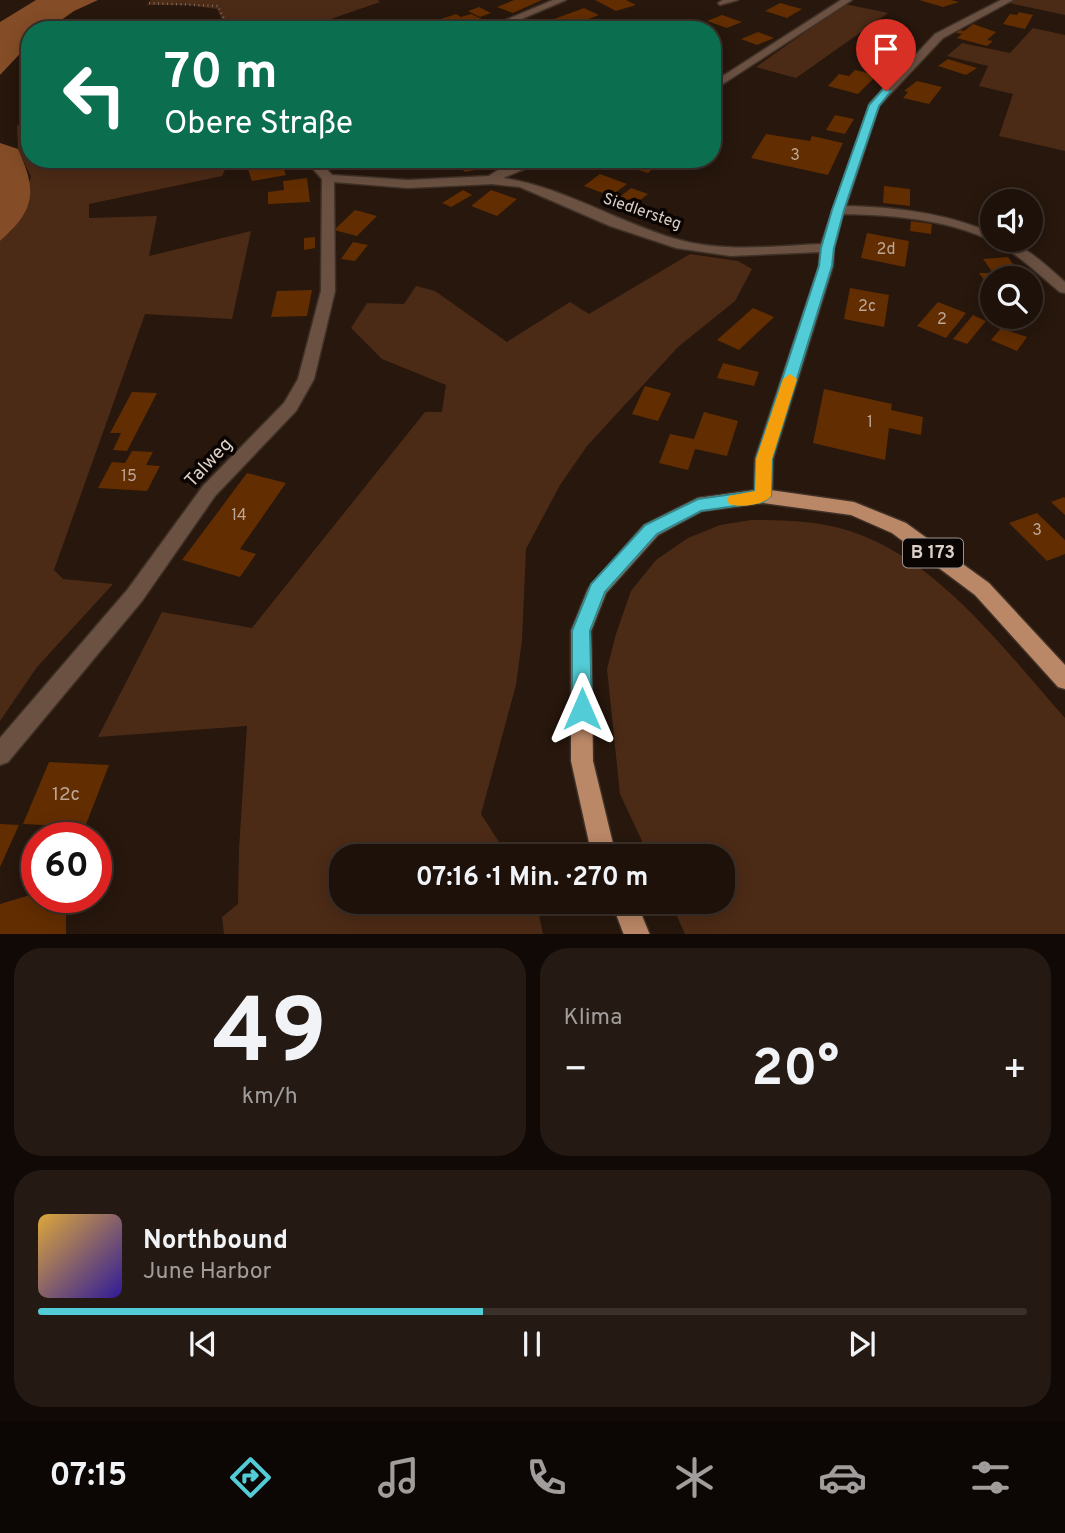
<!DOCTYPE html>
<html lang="de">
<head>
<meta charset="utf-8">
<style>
	:root { --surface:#1d110a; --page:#251a13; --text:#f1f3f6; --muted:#a09d9c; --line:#3b312b; --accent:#52ccd6 }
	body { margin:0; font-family:Overpass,sans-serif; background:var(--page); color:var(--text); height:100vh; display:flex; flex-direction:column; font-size:26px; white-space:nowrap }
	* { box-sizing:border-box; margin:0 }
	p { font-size:23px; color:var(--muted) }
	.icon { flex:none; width:38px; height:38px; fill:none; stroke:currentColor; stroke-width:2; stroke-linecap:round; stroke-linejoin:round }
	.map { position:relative; height:934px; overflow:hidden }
	.details { display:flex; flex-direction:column; gap:14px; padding:14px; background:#100906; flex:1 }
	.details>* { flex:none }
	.hud { position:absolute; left:21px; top:21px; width:700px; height:147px; border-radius:28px; box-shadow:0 4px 18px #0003,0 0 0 2px var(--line); background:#0b6e4f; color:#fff; overflow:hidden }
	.tools { position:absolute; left:980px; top:189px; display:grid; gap:14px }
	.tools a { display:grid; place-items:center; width:63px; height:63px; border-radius:50%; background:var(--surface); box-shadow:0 4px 18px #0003,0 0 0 2px var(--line); font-size:35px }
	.speed { position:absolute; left:21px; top:822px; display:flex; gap:14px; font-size:35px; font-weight:700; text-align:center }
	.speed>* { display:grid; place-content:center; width:91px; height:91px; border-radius:50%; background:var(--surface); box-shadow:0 4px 18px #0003,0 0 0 2px var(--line); line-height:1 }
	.speed .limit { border:10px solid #d22; background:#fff; color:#111 }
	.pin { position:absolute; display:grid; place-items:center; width:60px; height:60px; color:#fff; margin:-72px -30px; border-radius:50% 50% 50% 0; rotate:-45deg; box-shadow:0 0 7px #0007 }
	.pin .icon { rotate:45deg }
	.me { position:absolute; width:77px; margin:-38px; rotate:0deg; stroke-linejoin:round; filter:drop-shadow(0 0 5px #0008) }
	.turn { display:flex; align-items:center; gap:24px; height:147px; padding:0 28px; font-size:32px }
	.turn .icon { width:91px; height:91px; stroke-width:2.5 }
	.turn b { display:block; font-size:49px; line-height:60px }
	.big { font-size:52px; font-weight:700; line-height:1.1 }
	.details .card { flex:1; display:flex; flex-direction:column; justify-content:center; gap:10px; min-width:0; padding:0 24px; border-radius:28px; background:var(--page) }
	.details .dial { align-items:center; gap:0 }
	.dial b { font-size:91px; line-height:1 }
	.song { display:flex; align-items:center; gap:21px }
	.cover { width:84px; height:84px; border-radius:10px; background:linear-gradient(135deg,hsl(40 70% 55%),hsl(250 70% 35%)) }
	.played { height:7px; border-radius:4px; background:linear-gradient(90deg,var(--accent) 45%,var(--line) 45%) }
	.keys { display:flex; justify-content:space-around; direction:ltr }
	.heat { display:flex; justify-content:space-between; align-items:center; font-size:38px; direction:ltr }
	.details .tiles { flex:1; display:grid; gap:14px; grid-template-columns:1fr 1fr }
	.card:last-child { grid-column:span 2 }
	.trip { position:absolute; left:329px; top:844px; width:406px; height:70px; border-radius:28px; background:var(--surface); box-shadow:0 4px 18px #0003,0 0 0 2px var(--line); font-weight:700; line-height:70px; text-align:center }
	.dock { display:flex; height:112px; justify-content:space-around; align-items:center; background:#0c0704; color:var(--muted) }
	.dock .icon { width:49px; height:49px }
	.dock .current { color:var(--accent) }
	.dock b { font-size:32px; color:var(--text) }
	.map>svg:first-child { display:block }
</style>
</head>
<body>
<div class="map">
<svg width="1065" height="935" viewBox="0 0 1065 935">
	<rect width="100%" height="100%" fill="#27170d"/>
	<!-- green -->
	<g fill="#4c2b16">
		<polygon points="151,0 378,0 380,2 299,30 227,30 217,9 188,5 147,5"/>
		<polygon points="1008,0 1065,0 1065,15 1004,2"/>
		<polygon points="845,4 888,13 796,78 756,67"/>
		<polygon points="1033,28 1065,35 1065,151 999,136 1013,94 979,86 988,66 947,56 962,43 1010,53"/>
		<polygon points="17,125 30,128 30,159 230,159 222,176 89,204 89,218 157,216 149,256 251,231 232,319 145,314 54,570 63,579 113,584 37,667 0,721 0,241 12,230 31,177 18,149"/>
		<polygon points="690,254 738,261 752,269 735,301 678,347 587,446 560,485 526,549 522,640 516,685 481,814 508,856 341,856 341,901 536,901 543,934 224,934 222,917 238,904 239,849 247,726 98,737 162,612 252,628 425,412 442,412 446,385 382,359 351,328 367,303 404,304 416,286 435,291 507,342 570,302 589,314"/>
		<path d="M751 520C787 520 826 521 861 535 944 567 1007 653 1065 718V934H685L670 901H723V856H649L620 794 607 669 616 634 631 591 656 560 688 538 720 525Z"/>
	</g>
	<!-- water -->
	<g fill="#844d27">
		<polygon points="36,0 98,0 74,11 47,30 30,30 30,43 0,75 0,22"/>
		<path d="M0 143 18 149C37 191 36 209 0 241Z"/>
	</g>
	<!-- building -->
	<g fill="#622d01">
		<polygon points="514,0 542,0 513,13 497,7"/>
		<polygon points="595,0 626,0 636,5 616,11"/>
		<polygon points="919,0 951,0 959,2 943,7"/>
		<polygon points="780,3 802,9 787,18 765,11"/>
		<polygon points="479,7 491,13 480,17 468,11"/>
		<polygon points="584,8 599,15 570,26 555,23 560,21 554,19"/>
		<polygon points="1019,12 1033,15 1025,29 1003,24 1010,14 1017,15"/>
		<polygon points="456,14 461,17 471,14 486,21 462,30 450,30 440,24 446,22 441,19"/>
		<polygon points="722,15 742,22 727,28 707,21"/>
		<polygon points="973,24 996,32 987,40 993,41 987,46 957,38 962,34 956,33 959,30 964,31"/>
		<polygon points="758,32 774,38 757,45 741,39"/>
		<polygon points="886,39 906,44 904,46 911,47 907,51 900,49 895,54 875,49"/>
		<polygon points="948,59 977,68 966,75 938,66"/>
		<polygon points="855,70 877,75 858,94 828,86 839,74 849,76"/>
		<polygon points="917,81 942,87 929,104 903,98 908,92 904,91"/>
		<polygon points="835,115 854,119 845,134 826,130"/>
		<polygon points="766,134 810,141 812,136 843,143 828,175 751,158"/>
		<polygon points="257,159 280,159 286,175 252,181 248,169 259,167"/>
		<polygon points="620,159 626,160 664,159 648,173 616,163"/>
		<polygon points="473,160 481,169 465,172 458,164"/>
		<polygon points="600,174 627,184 611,196 584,186"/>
		<polygon points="307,178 310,202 268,204 268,192 284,190 283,181"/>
		<polygon points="884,186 910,189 910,206 883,203"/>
		<polygon points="631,188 648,194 634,205 617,199"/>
		<polygon points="463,190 472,195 451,207 442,203"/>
		<polygon points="491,190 517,199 497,216 471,206"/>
		<polygon points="355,210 377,216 357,236 334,230"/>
		<polygon points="911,221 932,224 931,234 910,231"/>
		<polygon points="867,233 909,241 905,267 861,258"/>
		<polygon points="315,237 315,248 304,250 304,238"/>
		<polygon points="353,242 368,245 355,261 341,259"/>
		<polygon points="1008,257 1023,278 992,278 992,295 989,295 981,284 987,284 979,273 993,273 983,259"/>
		<polygon points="850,288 889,295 884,327 844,319"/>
		<polygon points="312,290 307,316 271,317 277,291"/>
		<polygon points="938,302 966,313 946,338 917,326"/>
		<polygon points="753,308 774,317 739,350 717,340"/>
		<polygon points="973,315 986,321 967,344 953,339"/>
		<polygon points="1001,328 1027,337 1017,351 991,340"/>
		<polygon points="723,363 759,372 754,386 717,378"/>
		<polygon points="645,386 671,393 658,421 632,414"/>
		<polygon points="824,389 892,404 891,410 923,417 921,435 889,428 885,460 813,443"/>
		<polygon points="132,392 157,393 127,451 113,450 121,433 110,433"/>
		<polygon points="704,412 738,421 727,456 695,449 688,470 659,463 670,434 694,439"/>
		<polygon points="132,451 153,452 146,465 160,466 147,491 98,488 112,462 125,463"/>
		<polygon points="247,473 286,483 240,549 256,554 240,577 182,560"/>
		<polygon points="1064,497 1065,498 1065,515 1051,502"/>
		<polygon points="1037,513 1065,540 1065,554 1047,561 1009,523"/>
		<polygon points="49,762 109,765 85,827 23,824"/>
		<polygon points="0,824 19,825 0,867"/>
		<polygon points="37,893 37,898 66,898 66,935 0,935 0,904"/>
	</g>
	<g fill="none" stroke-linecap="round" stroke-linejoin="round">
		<!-- minor casing -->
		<g stroke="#403127" stroke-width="3">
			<g id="minor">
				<polygon points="553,0 566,0 496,30 482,30"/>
				<polygon points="723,0 738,0 720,5 718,3"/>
				<polygon points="841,0 852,0 712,91 712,83"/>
				<path d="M1001 0H1013L943 38 879 106 846 206C896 207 946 213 992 233V240C1022 240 1043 263 1065 282V293L1060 292C1045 280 1030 265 1014 254 967 221 900 215 843 214L834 248 833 266 773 459 772 496 769 501H757L754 496 755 459 819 266 820 252 731 256 676 248 610 226 520 187 492 184 408 188 334 182 335 291 314 379 296 411 215 496 142 601 8 762 0 765V738L128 589 203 486 284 403 298 379 321 291 322 179 304 159H317L332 175 408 180 489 176C506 163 526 159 548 159L503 178C558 185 620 223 676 239 723 253 774 246 821 244L870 103 935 34Z"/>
			</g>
		</g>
		<!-- major casing -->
		<g stroke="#403127" stroke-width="3">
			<g id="major">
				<polygon points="763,489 854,502 906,523 989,583 1065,665 1065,689 1058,687 975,595 892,533 851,515 763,503 702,511 658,535 606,593 591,631 593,761 616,856 592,856 571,761 571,631 588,589 644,525 698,498"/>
				<polygon points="611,901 636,901 650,935 624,935"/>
			</g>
		</g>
		<!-- path -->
		<polyline stroke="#796b63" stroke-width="2.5" stroke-dasharray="1 3.5" stroke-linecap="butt" points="149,3 218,6 229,30"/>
		<!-- minor -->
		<use href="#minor" fill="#6a5142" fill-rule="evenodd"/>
		<!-- major -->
		<use href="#major" fill="#ba8767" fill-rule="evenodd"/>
	</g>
	<!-- route -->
	<polygon fill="#52ccd6" stroke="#35858b" stroke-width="2" points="883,89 891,91 879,106 844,210 834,248 832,266 772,459 771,496 763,502 701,511 657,534 605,592 590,631 592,709 589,715 582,718 575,715 572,709 572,631 591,584 645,525 698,499 755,491 756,459 819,266 821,248 832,210 869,105"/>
	<!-- slow -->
	<path fill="#f59e0b" d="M790 374 797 379 772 459 771 496C764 505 741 508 729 504L727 500 729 496 755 491 756 459 783 379Z"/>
	<g text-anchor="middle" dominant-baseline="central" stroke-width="7" stroke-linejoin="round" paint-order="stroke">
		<!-- number labels -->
		<g font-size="16" fill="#bda696">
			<text x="795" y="156">3</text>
			<text x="886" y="250">2d</text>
			<text x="867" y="307">2c</text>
			<text x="942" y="320">2</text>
			<text x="870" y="423">1</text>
			<text x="129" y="477">15</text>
			<text x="239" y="516">14</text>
			<text x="1037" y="531">3</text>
		</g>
		<!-- far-street labels -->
		<g font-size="16" fill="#dbcfc8" stroke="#0a0502">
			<text transform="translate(642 212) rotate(19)">Siedlersteg</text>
		</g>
		<!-- shield labels -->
		<rect fill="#0a0502" stroke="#9c928d" stroke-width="2" x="903" y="538.5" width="60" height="29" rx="5"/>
		<g font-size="18" font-weight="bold" fill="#dbcfc8">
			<text x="933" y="553">B 173</text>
		</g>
		<!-- street labels -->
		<g font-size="19" fill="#dbcfc8" stroke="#0a0502">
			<text transform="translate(209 463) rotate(-47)">Talweg</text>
		</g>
		<!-- near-number labels -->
		<g font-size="19" fill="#bda696">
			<text x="66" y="795">12c</text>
		</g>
	</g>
</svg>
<div class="tools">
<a><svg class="icon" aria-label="sound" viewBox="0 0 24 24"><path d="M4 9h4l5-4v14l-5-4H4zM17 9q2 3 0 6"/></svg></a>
<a><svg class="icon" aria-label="search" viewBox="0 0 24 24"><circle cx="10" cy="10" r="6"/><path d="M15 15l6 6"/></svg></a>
</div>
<div class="speed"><div class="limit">60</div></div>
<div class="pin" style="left:886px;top:91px;background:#d93025"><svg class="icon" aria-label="arrive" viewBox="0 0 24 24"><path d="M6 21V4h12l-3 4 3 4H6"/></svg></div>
<svg class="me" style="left:582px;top:709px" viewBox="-20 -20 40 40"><path d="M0-17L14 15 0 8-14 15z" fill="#52ccd6" stroke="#fff" stroke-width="4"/></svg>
<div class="trip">07:16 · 1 Min. · 270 m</div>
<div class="hud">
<div class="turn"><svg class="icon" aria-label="left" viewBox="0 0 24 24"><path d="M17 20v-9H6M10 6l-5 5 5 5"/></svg><div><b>70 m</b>Obere Straße</div></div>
</div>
</div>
<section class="details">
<div class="tiles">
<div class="card dial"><b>49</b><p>km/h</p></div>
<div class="card"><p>Klima</p>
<div class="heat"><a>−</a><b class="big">20°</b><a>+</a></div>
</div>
<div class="card">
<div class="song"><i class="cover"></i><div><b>Northbound</b><p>June Harbor</p></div></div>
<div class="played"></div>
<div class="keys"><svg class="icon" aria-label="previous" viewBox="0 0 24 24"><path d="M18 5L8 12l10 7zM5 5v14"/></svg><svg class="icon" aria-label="pause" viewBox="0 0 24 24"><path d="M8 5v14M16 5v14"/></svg><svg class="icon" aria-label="next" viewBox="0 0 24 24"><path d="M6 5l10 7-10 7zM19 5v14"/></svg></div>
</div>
</div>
</section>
<nav class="dock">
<b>07:15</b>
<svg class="icon current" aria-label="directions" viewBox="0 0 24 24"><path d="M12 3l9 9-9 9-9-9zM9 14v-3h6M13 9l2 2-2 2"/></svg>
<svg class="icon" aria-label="music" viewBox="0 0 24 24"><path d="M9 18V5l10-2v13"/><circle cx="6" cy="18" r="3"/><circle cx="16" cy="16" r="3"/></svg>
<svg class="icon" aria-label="phone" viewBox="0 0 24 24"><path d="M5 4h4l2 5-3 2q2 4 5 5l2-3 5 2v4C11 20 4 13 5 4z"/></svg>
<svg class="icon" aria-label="climate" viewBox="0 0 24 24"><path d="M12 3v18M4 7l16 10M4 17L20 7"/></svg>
<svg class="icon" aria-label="car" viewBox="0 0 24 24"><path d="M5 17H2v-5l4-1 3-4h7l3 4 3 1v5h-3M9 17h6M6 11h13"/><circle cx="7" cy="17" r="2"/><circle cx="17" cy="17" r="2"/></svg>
<svg class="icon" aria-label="filters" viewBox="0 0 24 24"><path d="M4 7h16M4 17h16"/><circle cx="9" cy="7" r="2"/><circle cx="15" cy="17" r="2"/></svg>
</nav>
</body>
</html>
